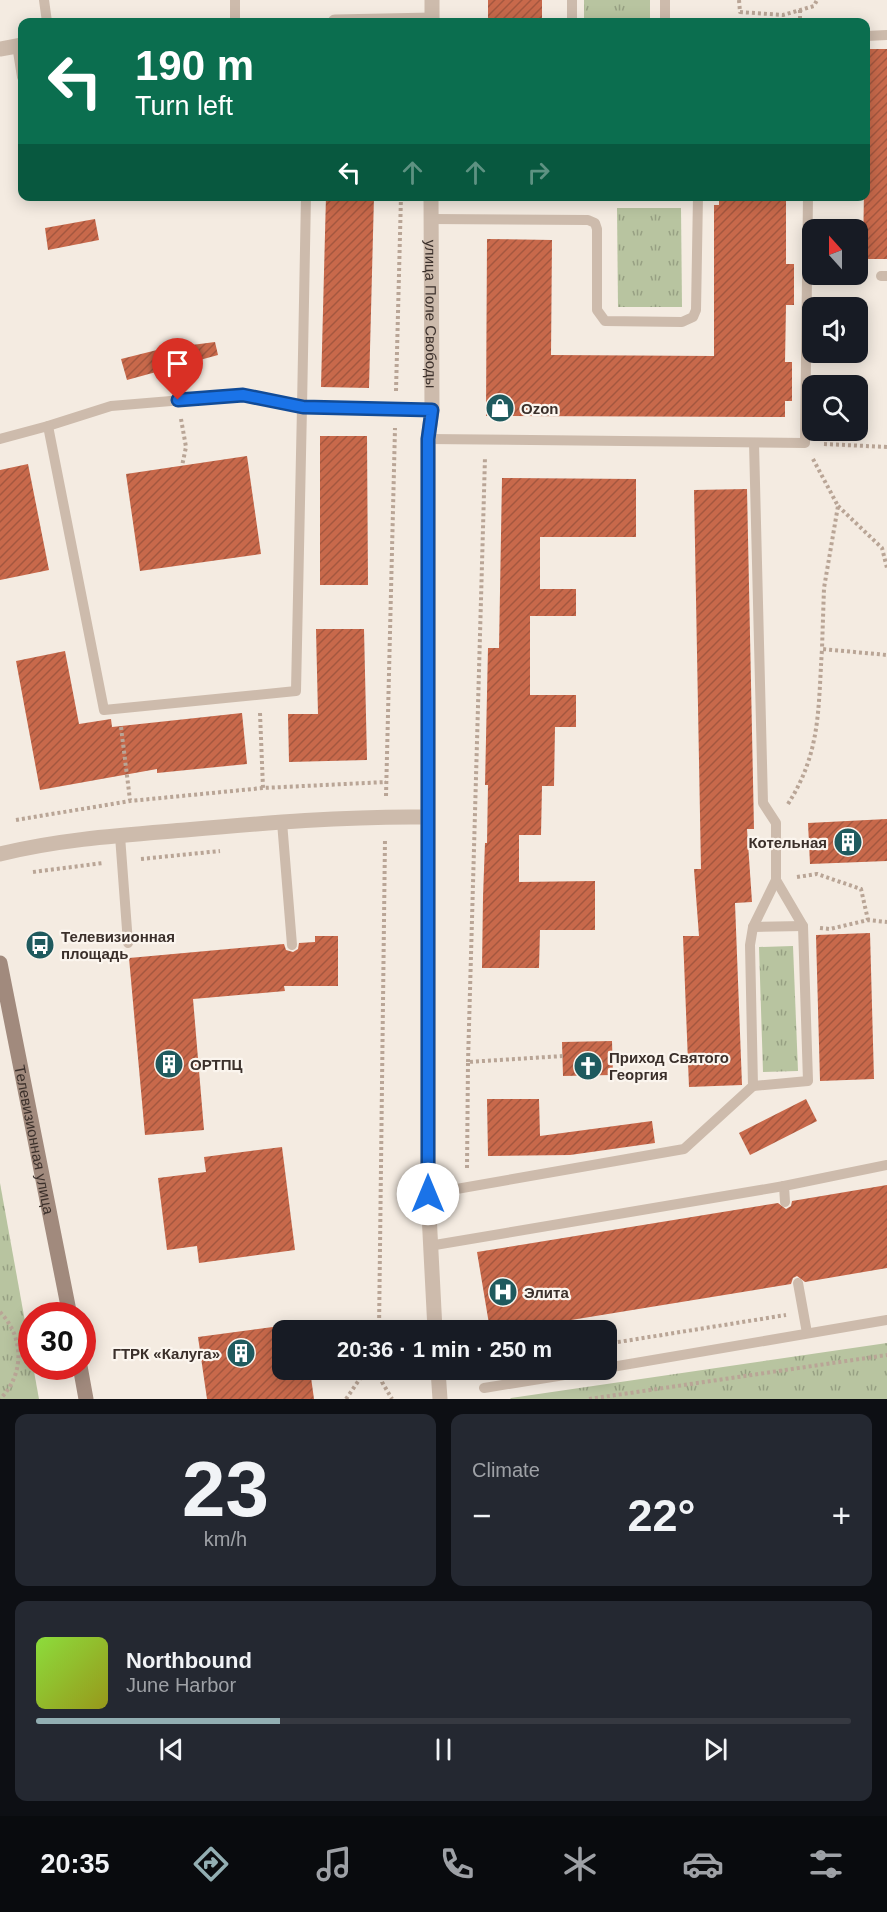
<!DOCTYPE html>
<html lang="en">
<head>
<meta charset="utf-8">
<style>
	:root { --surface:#171b24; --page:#242831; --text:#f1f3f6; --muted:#9ea1a6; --line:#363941; --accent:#92aeb2 }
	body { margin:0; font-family:Helvetica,sans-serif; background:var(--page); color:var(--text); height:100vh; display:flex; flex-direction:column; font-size:22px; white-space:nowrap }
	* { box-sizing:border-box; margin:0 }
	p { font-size:20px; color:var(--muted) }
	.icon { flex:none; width:33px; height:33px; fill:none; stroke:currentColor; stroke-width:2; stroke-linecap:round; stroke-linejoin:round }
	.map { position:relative; height:1399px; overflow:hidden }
	.panel { display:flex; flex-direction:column; gap:15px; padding:15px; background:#0d0f14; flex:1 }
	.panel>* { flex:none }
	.banner { position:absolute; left:18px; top:18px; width:852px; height:183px; border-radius:12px; box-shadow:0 3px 15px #0003; background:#0b6e4f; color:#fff; overflow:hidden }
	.needle { width:39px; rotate:339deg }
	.controls { position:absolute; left:802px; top:219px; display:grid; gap:12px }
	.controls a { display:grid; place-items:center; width:66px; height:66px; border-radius:12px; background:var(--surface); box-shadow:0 3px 15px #0003; font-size:30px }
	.speed { position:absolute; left:18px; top:1302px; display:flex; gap:12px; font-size:30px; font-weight:700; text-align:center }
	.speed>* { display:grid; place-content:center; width:78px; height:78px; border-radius:50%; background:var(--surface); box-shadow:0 3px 15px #0003; line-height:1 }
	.speed .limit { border:9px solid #d22; background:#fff; color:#111 }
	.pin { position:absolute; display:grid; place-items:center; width:51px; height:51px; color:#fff; margin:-62px -26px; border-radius:50% 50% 50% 0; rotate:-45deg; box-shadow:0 0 6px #0007 }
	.pin .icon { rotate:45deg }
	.me { position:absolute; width:66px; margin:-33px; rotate:0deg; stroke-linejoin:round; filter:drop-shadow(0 0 4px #0008) }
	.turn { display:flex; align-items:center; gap:21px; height:126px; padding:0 18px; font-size:27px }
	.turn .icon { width:78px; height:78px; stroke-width:2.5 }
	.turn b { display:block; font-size:42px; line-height:51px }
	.lanes { display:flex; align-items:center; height:57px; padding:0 18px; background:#0003; justify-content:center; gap:30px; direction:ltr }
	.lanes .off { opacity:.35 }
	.big { font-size:45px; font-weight:600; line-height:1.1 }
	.panel .card { flex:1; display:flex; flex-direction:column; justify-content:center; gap:9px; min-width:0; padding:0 21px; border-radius:12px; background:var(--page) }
	.panel .dial { align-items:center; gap:0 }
	.dial b { font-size:78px; line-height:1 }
	.song { display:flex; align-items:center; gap:18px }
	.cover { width:72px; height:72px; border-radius:9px; background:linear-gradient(135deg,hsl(90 70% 55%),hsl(60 70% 35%)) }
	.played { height:6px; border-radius:3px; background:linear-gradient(90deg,var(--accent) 30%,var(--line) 30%) }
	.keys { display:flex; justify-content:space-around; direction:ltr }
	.heat { display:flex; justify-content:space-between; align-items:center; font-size:33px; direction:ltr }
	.panel .tiles { flex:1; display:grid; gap:15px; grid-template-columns:1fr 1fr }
	.card:last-child { grid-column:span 2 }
	.trip { position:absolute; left:272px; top:1320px; width:345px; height:60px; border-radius:12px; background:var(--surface); box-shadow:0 3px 15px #0003; font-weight:600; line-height:60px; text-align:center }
	.tab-bar { display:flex; height:96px; justify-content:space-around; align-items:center; background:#090b0e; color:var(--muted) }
	.tab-bar .icon { width:42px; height:42px }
	.tab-bar .active { color:var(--accent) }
	.tab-bar b { font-size:27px; color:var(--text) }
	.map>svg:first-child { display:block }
</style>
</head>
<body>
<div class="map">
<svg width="887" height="1399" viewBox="0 0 887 1399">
	<defs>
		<pattern id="park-tufts" width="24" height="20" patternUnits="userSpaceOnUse" patternTransform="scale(1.5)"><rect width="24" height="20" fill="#b8c4a0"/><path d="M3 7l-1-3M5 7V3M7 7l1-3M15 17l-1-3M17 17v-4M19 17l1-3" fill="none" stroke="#97a083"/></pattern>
		<pattern id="building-hatch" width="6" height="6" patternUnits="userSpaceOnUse" patternTransform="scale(1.5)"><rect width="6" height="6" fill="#c8694b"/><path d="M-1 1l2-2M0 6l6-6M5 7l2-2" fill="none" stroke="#a4573f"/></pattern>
	</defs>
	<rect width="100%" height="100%" fill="#f4ebe1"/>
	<!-- park -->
	<g fill="url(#park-tufts)">
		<rect x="584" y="0" width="66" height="22"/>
		<polygon points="617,208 681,208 682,307 618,307"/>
		<polygon points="793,946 798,1071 763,1072 759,947"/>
		<polygon points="0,1183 39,1399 0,1399"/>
		<polygon points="887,1343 887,1399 510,1399 511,1398"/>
	</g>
	<!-- building -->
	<g fill="url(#building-hatch)">
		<rect x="488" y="0" width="54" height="22"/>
		<polygon points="866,49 887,49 887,259 863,259"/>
		<polygon points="326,196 374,196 369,388 321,387"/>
		<polygon points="719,196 786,196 786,264 794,264 794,305 786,305 785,362 792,362 792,401 785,401 785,417 486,416 487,239 552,240 551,355 714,356 714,205 719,205"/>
		<polygon points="95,219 99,240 48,250 45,228"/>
		<polygon points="215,342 218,355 127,380 121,359 161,349"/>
		<polygon points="320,436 367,436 368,585 320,585"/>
		<polygon points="247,456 261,554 140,571 126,474"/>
		<polygon points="28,464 49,570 0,580 0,470"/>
		<polygon points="502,478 636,479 636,537 540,537 540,589 576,589 576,616 530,616 530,695 576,695 576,727 555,727 554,786 542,786 541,835 519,835 519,882 595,881 595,930 540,930 539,968 482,968 483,897 485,843 487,843 488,785 485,785 488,648 499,648"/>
		<polygon points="747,489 754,829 747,829 752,902 735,903 742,1085 689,1087 683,936 699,936 694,869 701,869 694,490"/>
		<polygon points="316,629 364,629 367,760 289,762 288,714 318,714"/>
		<polygon points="65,651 79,724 111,719 112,727 242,713 247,764 157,773 157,769 40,790 16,661"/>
		<polygon points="887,819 887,861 810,864 808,823"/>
		<polygon points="870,933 874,1079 820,1081 816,935"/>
		<polygon points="315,936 338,936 338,986 284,986 285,991 193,999 204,1130 145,1135 129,958 284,944 286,950 293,952 298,949 299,943 315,942"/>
		<polygon points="612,1041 613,1075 563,1076 562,1042"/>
		<polygon points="487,1099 539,1099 540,1136 652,1121 655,1143 570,1155 488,1156"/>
		<polygon points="806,1099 817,1121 750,1155 739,1133"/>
		<polygon points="282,1147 295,1250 199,1263 197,1246 167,1250 158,1178 206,1172 204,1157"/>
		<polygon points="887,1185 887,1268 805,1282 797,1276 793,1278 791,1284 510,1330 490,1330 477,1252 778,1203 786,1209 791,1206 792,1201"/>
		<polygon points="303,1323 304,1330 282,1330 282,1370 310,1370 314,1399 207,1399 198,1337"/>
	</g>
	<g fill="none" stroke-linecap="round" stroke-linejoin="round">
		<!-- path -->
		<g stroke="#b9a596" stroke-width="4" stroke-dasharray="3 3" stroke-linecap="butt">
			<polyline points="739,0 740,12 783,15 814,6 817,0"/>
			<polyline points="800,10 800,22"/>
			<polyline points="826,275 863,275"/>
			<polyline points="396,391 401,196"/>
			<polyline points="181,419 186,447 182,466"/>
			<polyline points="824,444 887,447"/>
			<polyline points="813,459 838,506 824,588 822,649"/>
			<polyline points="838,506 882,548 887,568"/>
			<polyline points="260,713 263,788"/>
			<polyline points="121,727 130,800"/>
			<polyline points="386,796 395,428"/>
			<path d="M788 804C821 752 818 709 822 649L887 655"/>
			<polyline points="16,820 130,801 263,788 386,782"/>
			<polyline points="141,859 220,851"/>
			<polyline points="33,872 103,863"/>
			<polyline points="797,877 817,874 861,889 868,920"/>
			<polyline points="820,928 830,929 868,920 887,922"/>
			<polyline points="468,1062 485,457"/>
			<polyline points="467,1168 468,1062 563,1056"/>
			<path d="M0 1312C24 1337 25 1374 0 1399"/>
			<polyline points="379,1330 385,839"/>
			<polyline points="18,1344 32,1342"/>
			<polyline points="606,1344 786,1315"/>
			<polyline points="380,1370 382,1382 392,1399"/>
			<polyline points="346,1399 366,1370"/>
			<polyline points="589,1399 887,1355"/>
		</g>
		<!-- lane -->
		<g stroke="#cdbbac" stroke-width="10">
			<polyline points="44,0 47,22"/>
			<polyline points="235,0 235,22"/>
			<polyline points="572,22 572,0"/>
			<polyline points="665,22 665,0"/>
			<polyline points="866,36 887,35"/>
			<polyline points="17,45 22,77"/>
			<polyline points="431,219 588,220 595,223 597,229 597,310 605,321 682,322 693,317 696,310 698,196"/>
			<polyline points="881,276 887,276"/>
			<polyline points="48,426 111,406 243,395 302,407 306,196"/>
			<polyline points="0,439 48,426 104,710 296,691 302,407 432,410"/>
			<polyline points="428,439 805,443 808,196"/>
			<polyline points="282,822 292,945"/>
			<polyline points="120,836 128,943"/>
			<polyline points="753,927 803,926"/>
			<polyline points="753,1086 808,1081 803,926 776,880"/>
			<polyline points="428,1194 684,1149 753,1086 750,945 753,927 776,880 776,823 763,803 754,443"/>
			<polyline points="785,1202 784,1186 887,1165"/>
			<polyline points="429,1246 784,1186"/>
			<polyline points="798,1283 807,1333"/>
			<polyline points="606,1368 887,1320"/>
			<polyline points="484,1388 595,1370"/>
		</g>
		<!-- street -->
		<g stroke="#cdbbac" stroke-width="15">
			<polyline points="335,22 432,20"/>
			<polyline points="432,22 432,0"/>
			<polyline points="0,49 22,45"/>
			<path id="s1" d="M431 196 432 410 428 439V1194L435 1330"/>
			<path d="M0 854C60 839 124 835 185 830 265 823 345 816 426 817"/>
			<polyline points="438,1370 440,1399"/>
		</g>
		<!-- secondary -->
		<g stroke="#a18a7d" stroke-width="15">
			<path id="s2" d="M0 963 70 1316"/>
			<polyline points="80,1366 86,1399"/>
		</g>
	</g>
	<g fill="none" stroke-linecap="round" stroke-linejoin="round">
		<!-- route casing -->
		<g stroke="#114b97" stroke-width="15">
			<polyline id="route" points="178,400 243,395 303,407 432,410 428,439 428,1194"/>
		</g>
		<!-- route -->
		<use href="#route" stroke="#1a73e8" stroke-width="10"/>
	</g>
	<!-- icons -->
	<defs>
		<g id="shop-disc" transform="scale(1.5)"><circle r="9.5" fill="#1f5a5e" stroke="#fbf5ee"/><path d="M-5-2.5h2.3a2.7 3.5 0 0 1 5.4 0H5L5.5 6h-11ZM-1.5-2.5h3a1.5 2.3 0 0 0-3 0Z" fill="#fff"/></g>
		<g id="building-disc" transform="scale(1.5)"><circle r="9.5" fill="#1f5a5e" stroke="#fbf5ee"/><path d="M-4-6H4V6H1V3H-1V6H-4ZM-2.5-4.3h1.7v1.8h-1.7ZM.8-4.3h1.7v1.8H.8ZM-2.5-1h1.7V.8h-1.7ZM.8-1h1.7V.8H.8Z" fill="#fff"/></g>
		<g id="bus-disc" transform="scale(1.5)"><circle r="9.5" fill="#1f5a5e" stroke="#fbf5ee"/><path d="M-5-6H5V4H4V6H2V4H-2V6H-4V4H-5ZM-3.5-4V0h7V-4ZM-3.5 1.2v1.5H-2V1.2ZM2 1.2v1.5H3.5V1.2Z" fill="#fff"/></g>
		<g id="church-disc" transform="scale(1.5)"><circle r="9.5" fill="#1f5a5e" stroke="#fbf5ee"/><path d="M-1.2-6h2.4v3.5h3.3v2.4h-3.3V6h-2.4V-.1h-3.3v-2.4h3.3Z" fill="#fff"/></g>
		<g id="hospital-disc" transform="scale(1.5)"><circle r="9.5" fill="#1f5a5e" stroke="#fbf5ee"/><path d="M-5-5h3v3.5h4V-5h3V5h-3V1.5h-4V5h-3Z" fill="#fff"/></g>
	</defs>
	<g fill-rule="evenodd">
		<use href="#shop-disc" x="500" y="408"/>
		<use href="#building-disc" x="848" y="842"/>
		<use href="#bus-disc" x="40" y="945"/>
		<use href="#building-disc" x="169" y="1064"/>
		<use href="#church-disc" x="588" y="1066"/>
		<use href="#hospital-disc" x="503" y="1292"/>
		<use href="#building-disc" x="241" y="1353"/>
	</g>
	<g text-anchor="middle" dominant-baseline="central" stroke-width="4.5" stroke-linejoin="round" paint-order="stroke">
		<!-- street labels -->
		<g font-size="15" fill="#3b302b" stroke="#fbf5ee">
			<text stroke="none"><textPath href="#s1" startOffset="118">улица Поле Свободы</textPath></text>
			<text stroke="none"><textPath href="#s2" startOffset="180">Телевизионная улица</textPath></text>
		</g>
		<!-- poi labels -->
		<g font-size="15" font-weight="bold" fill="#3b302b" stroke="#fbf5ee" text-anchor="start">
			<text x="521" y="408">Ozon</text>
			<text x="827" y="842" text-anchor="end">Котельная</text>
			<text x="61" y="936">Телевизионная<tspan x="61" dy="17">площадь</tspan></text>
			<text x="609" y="1057">Приход Святого<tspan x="609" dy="17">Георгия</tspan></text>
			<text x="190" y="1064">ОРТПЦ</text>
			<text x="524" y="1292">Элита</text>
			<text x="220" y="1353" text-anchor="end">ГТРК «Калуга»</text>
		</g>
	</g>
</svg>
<div class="controls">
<a><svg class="needle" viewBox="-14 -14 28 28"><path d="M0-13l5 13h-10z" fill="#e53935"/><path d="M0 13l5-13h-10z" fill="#9ea1a6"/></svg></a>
<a><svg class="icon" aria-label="sound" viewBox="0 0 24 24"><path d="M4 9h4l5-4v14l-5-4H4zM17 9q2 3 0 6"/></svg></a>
<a><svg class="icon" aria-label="search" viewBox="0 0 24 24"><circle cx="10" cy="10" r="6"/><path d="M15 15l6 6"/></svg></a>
</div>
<div class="speed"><div class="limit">30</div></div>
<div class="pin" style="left:178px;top:400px;background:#d93025"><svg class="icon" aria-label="arrive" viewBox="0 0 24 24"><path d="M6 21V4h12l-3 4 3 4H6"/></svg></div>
<svg class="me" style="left:428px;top:1194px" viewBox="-20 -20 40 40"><circle r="19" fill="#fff"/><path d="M0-13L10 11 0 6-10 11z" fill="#1a73e8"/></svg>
<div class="trip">20:36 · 1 min · 250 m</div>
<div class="banner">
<div class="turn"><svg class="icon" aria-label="left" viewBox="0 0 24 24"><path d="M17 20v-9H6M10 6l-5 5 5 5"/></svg><div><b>190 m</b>Turn left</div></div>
<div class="lanes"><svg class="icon" aria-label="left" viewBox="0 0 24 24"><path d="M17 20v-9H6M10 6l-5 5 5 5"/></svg><svg class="icon off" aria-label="ahead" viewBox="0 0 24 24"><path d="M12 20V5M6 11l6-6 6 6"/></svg><svg class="icon off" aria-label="ahead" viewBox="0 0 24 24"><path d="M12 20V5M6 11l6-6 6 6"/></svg><svg class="icon off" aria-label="right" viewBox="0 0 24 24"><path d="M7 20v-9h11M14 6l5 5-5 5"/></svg></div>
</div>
</div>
<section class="panel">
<div class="tiles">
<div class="card dial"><b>23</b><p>km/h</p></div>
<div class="card"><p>Climate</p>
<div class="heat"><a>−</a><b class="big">22°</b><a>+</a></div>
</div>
<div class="card">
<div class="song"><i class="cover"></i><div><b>Northbound</b><p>June Harbor</p></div></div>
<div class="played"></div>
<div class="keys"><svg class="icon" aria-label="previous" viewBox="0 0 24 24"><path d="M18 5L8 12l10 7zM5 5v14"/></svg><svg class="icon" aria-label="pause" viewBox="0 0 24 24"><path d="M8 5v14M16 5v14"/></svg><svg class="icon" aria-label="next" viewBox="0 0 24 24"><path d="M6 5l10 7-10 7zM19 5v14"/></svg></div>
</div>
</div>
</section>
<nav class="tab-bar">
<b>20:35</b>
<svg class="icon active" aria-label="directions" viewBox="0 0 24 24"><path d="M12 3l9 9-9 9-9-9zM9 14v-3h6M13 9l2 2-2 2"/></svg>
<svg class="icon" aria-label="music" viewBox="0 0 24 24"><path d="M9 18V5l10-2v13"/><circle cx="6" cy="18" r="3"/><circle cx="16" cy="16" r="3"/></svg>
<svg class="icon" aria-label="phone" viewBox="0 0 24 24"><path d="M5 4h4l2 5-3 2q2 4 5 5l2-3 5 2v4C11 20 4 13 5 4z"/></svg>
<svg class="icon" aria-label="climate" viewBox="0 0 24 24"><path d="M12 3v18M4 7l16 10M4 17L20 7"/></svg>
<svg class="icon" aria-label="car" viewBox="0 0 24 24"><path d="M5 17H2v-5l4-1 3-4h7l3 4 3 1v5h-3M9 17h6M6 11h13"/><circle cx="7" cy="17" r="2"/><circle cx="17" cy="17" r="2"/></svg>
<svg class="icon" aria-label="filters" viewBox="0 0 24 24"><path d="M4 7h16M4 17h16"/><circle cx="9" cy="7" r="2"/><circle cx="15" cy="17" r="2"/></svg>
</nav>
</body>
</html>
